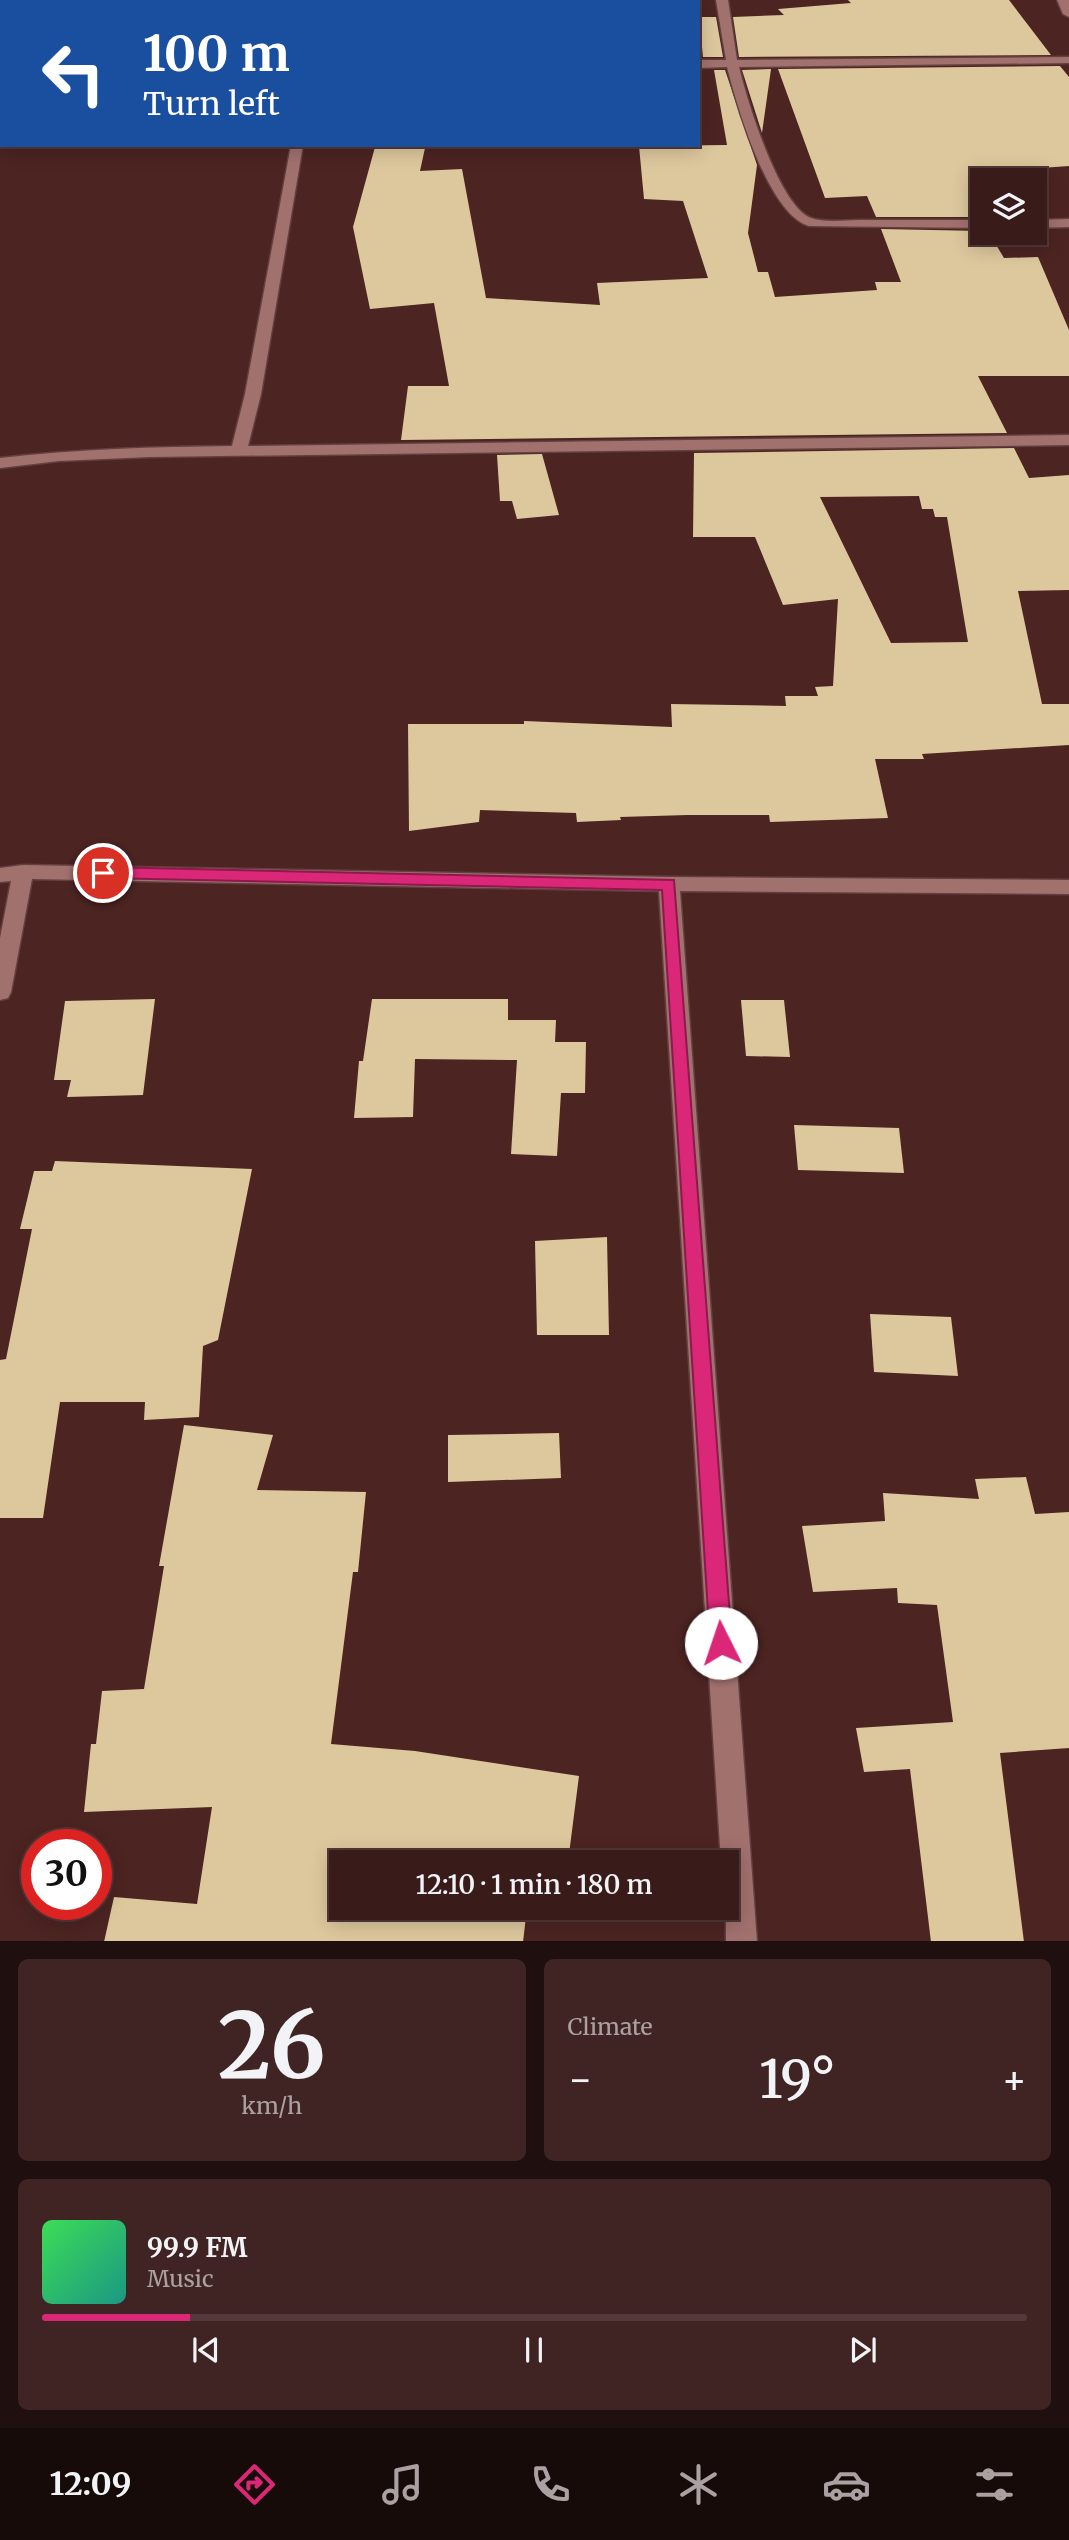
<!DOCTYPE html>
<html lang="en">
<head>
<meta charset="utf-8">
<style>
	:root { --surface:#391b1a; --page:#402423; --text:#f1f3f6; --muted:#aba1a2; --line:#533939; --accent:#db2777 }
	body { margin:0; font-family:Merriweather,serif; background:var(--page); color:var(--text); height:100vh; display:flex; flex-direction:column; font-size:26px; white-space:nowrap }
	* { box-sizing:border-box; margin:0 }
	p { font-size:23px; color:var(--muted) }
	.icon { flex:none; width:38px; height:38px; fill:none; stroke:currentColor; stroke-width:2; stroke-linecap:round; stroke-linejoin:round }
	.map { position:relative; height:1941px; overflow:hidden }
	.sheet { display:flex; flex-direction:column; gap:18px; padding:18px; background:#1f0f0e; flex:1 }
	.sheet>* { flex:none }
	.hud { position:absolute; left:0px; top:0px; width:700px; height:147px; box-shadow:0 4px 18px #0003,0 0 0 2px var(--line); background:#1a4fa0; color:#fff; overflow:hidden }
	.fabs { position:absolute; left:970px; top:168px; display:grid; gap:14px }
	.fabs a { display:grid; place-items:center; width:77px; height:77px; border-radius:0px; background:var(--surface); box-shadow:0 4px 18px #0003,0 0 0 2px var(--line); font-size:35px }
	.speed { position:absolute; left:21px; top:1829px; display:flex; gap:14px; font-size:35px; font-weight:700; text-align:center }
	.speed>* { display:grid; place-content:center; width:91px; height:91px; border-radius:50%; background:var(--surface); box-shadow:0 4px 18px #0003,0 0 0 2px var(--line); line-height:1 }
	.speed .limit { border:10px solid #d22; background:#fff; color:#111 }
	.pin { position:absolute; display:grid; place-items:center; width:60px; height:60px; color:#fff; margin:-30px; border:4px solid #fff; border-radius:50%; box-shadow:0 2px 7px #0007 }
	.me { position:absolute; width:77px; margin:-38px; rotate:356deg; stroke-linejoin:round; filter:drop-shadow(0 0 5px #0008) }
	.turn { display:flex; align-items:center; gap:24px; height:147px; padding:0 28px; font-size:32px }
	.turn .icon { width:91px; height:91px; stroke-width:2.5 }
	.turn b { display:block; font-size:49px; line-height:60px }
	.big { font-size:52px; font-weight:600; line-height:1.1 }
	.sheet .card { flex:1; display:flex; flex-direction:column; justify-content:center; gap:10px; min-width:0; padding:0 24px; border-radius:10px; background:var(--page) }
	.sheet .dial { align-items:center; gap:0 }
	.dial b { font-size:91px; line-height:1 }
	.song { display:flex; align-items:center; gap:21px }
	.cover { width:84px; height:84px; border-radius:10px; background:linear-gradient(135deg,hsl(130 70% 55%),hsl(170 70% 35%)) }
	.played { height:7px; border-radius:4px; background:linear-gradient(90deg,var(--accent) 15%,var(--line) 15%) }
	.keys { display:flex; justify-content:space-around; direction:ltr }
	.heat { display:flex; justify-content:space-between; align-items:center; font-size:38px; direction:ltr }
	.sheet .tiles { flex:1; display:grid; gap:18px; grid-template-columns:1fr 1fr }
	.card:last-child { grid-column:span 2 }
	.trip { position:absolute; left:329px; top:1850px; width:410px; height:70px; border-radius:0px; background:var(--surface); box-shadow:0 4px 18px #0003,0 0 0 2px var(--line); font-weight:600; line-height:70px; text-align:center }
	.tabs { display:flex; height:112px; justify-content:space-around; align-items:center; background:#170b0a; color:var(--muted) }
	.tabs .icon { width:49px; height:49px }
	.tabs .current { color:var(--accent) }
	.tabs b { font-size:32px; color:var(--text) }
	.map>svg:first-child { display:block }
</style>
</head>
<body>
<div class="map">
<svg width="1069" height="1942" viewBox="0 0 1069 1942">
	<rect width="100%" height="100%" fill="#4c2422"/>
	<!-- building -->
	<g fill="#ddc79d" fill-rule="evenodd">
		<polygon points="848,0 1009,0 1051,55 739,57 733,17 784,15 778,9 851,3"/>
		<polygon points="699,17 716,17 723,57 703,57"/>
		<polygon points="1060,66 1069,77 1069,166 982,172 982,217 876,217 867,196 825,198 778,69"/>
		<polygon points="771,69 762,133 742,70"/>
		<polygon points="714,70 725,70 757,165 748,233 758,272 768,272 775,297 877,290 875,282 901,282 881,229 982,231 989,233 1004,258 1038,257 1069,330 1069,376 978,376 1007,433 401,440 408,386 449,386 434,303 370,309 353,227 375,147 425,148 420,171 462,169 486,298 600,305 597,283 708,278 683,201 644,199 639,146 727,145"/>
		<path d="M1014 448 1029 478 1069 475V590L1018 591 1042 704H1069V745L922 754 924 759H875L888 818 770 822 769 815H688L620 817 621 820 577 822 576 813 480 810 479 822 409 831 408 724H524V721L672 727 671 704 786 706 785 696H818L815 687 833 686 838 599 783 605 755 537H693L694 453ZM919 496 922 509H933L935 517H947L968 642 891 643 820 497Z"/>
		<polygon points="542,454 559,515 517,519 512,501 500,501 497,455"/>
		<polygon points="155,999 143,1095 67,1097 71,1080 54,1080 65,1001"/>
		<polygon points="372,999 508,999 508,1020 556,1020 555,1042 586,1042 585,1093 561,1093 557,1156 511,1154 517,1060 415,1059 413,1117 354,1118 359,1061 363,1061"/>
		<polygon points="741,1000 784,1000 790,1057 746,1056"/>
		<polygon points="794,1125 899,1128 904,1173 798,1170"/>
		<polygon points="55,1161 252,1169 218,1340 203,1346 199,1417 144,1420 145,1402 60,1402 43,1518 0,1518 0,1360 6,1359 32,1229 20,1229 34,1171 52,1171"/>
		<polygon points="607,1237 609,1335 537,1335 535,1241"/>
		<polygon points="870,1314 951,1317 958,1376 874,1372"/>
		<polygon points="184,1425 273,1435 257,1490 366,1492 358,1572 353,1572 331,1744 415,1751 579,1776 568,1862 341,1862 341,1908 527,1908 523,1942 104,1942 114,1897 197,1904 212,1807 84,1812 91,1744 96,1744 102,1691 144,1689 164,1566 159,1566"/>
		<polygon points="559,1433 561,1478 448,1482 448,1435"/>
		<polygon points="1026,1477 1035,1514 1069,1512 1069,1748 1000,1753 1024,1942 931,1942 910,1769 864,1772 856,1728 953,1722 937,1605 898,1603 897,1588 813,1592 802,1526 885,1521 883,1493 979,1499 975,1479"/>
	</g>
	<g fill="none" stroke-linecap="round" stroke-linejoin="round">
		<!-- minor casing -->
		<g stroke="#62403f" stroke-width="3">
			<g id="minor">
				<rect x="300" y="0" width="12" height="2"/>
				<path d="M716 0H728L737 60 1069 57V63L739 67C747 100 779 206 811 218 825 223 845 220 859 220 900 220 941 220 982 220V228L809 226C768 214 737 106 727 67L698 68V60H726Z"/>
				<polygon points="1057,0 1069,0 1069,17 1063,14"/>
				<polygon points="0,63 2,63 0,71"/>
				<path d="M291 145H303L261 394 248 446 1069 435V445L149 457 59 461 0 468V458C77 449 155 447 232 446L245 394Z"/>
				<polygon points="1069,219 1069,227 1034,228 1034,220"/>
				<polygon points="23,865 669,877 1069,880 1069,894 680,891 757,1942 726,1942 726,1862 721,1862 659,891 32,879 11,992 8,998 0,1000 0,938 11,881 0,882 0,868"/>
			</g>
		</g>
		<!-- minor -->
		<use href="#minor" fill="#a1716e" fill-rule="evenodd"/>
	</g>
	<!-- route -->
	<polygon fill="#db2777" stroke="#8e194d" stroke-width="2" points="103,867 674,880 732,1643 728,1651 721,1654 714,1651 710,1643 662,890 103,878 96,873"/>
</svg>
<div class="fabs">
<a><svg class="icon" aria-label="layers" viewBox="0 0 24 24"><path d="M12 4l9 5-9 5-9-5zM3 14l9 5 9-5"/></svg></a>
</div>
<div class="speed"><div class="limit">30</div></div>
<div class="pin" style="left:103px;top:873px;background:#d93025"><svg class="icon" aria-label="arrive" viewBox="0 0 24 24"><path d="M6 21V4h12l-3 4 3 4H6"/></svg></div>
<svg class="me" style="left:721px;top:1643px" viewBox="-20 -20 40 40"><circle r="19" fill="#fff"/><path d="M0-13L10 11 0 6-10 11z" fill="#db2777"/></svg>
<div class="trip">12:10 · 1 min · 180 m</div>
<div class="hud">
<div class="turn"><svg class="icon" aria-label="left" viewBox="0 0 24 24"><path d="M17 20v-9H6M10 6l-5 5 5 5"/></svg><div><b>100 m</b>Turn left</div></div>
</div>
</div>
<section class="sheet">
<div class="tiles">
<div class="card dial"><b>26</b><p>km/h</p></div>
<div class="card"><p>Climate</p>
<div class="heat"><a>−</a><b class="big">19°</b><a>+</a></div>
</div>
<div class="card">
<div class="song"><i class="cover"></i><div><b>99.9 FM</b><p>Music</p></div></div>
<div class="played"></div>
<div class="keys"><svg class="icon" aria-label="previous" viewBox="0 0 24 24"><path d="M18 5L8 12l10 7zM5 5v14"/></svg><svg class="icon" aria-label="pause" viewBox="0 0 24 24"><path d="M8 5v14M16 5v14"/></svg><svg class="icon" aria-label="next" viewBox="0 0 24 24"><path d="M6 5l10 7-10 7zM19 5v14"/></svg></div>
</div>
</div>
</section>
<nav class="tabs">
<b>12:09</b>
<svg class="icon current" aria-label="directions" viewBox="0 0 24 24"><path d="M12 3l9 9-9 9-9-9zM9 14v-3h6M13 9l2 2-2 2"/></svg>
<svg class="icon" aria-label="music" viewBox="0 0 24 24"><path d="M9 18V5l10-2v13"/><circle cx="6" cy="18" r="3"/><circle cx="16" cy="16" r="3"/></svg>
<svg class="icon" aria-label="phone" viewBox="0 0 24 24"><path d="M5 4h4l2 5-3 2q2 4 5 5l2-3 5 2v4C11 20 4 13 5 4z"/></svg>
<svg class="icon" aria-label="climate" viewBox="0 0 24 24"><path d="M12 3v18M4 7l16 10M4 17L20 7"/></svg>
<svg class="icon" aria-label="car" viewBox="0 0 24 24"><path d="M5 17H2v-5l4-1 3-4h7l3 4 3 1v5h-3M9 17h6M6 11h13"/><circle cx="7" cy="17" r="2"/><circle cx="17" cy="17" r="2"/></svg>
<svg class="icon" aria-label="filters" viewBox="0 0 24 24"><path d="M4 7h16M4 17h16"/><circle cx="9" cy="7" r="2"/><circle cx="15" cy="17" r="2"/></svg>
</nav>
</body>
</html>
